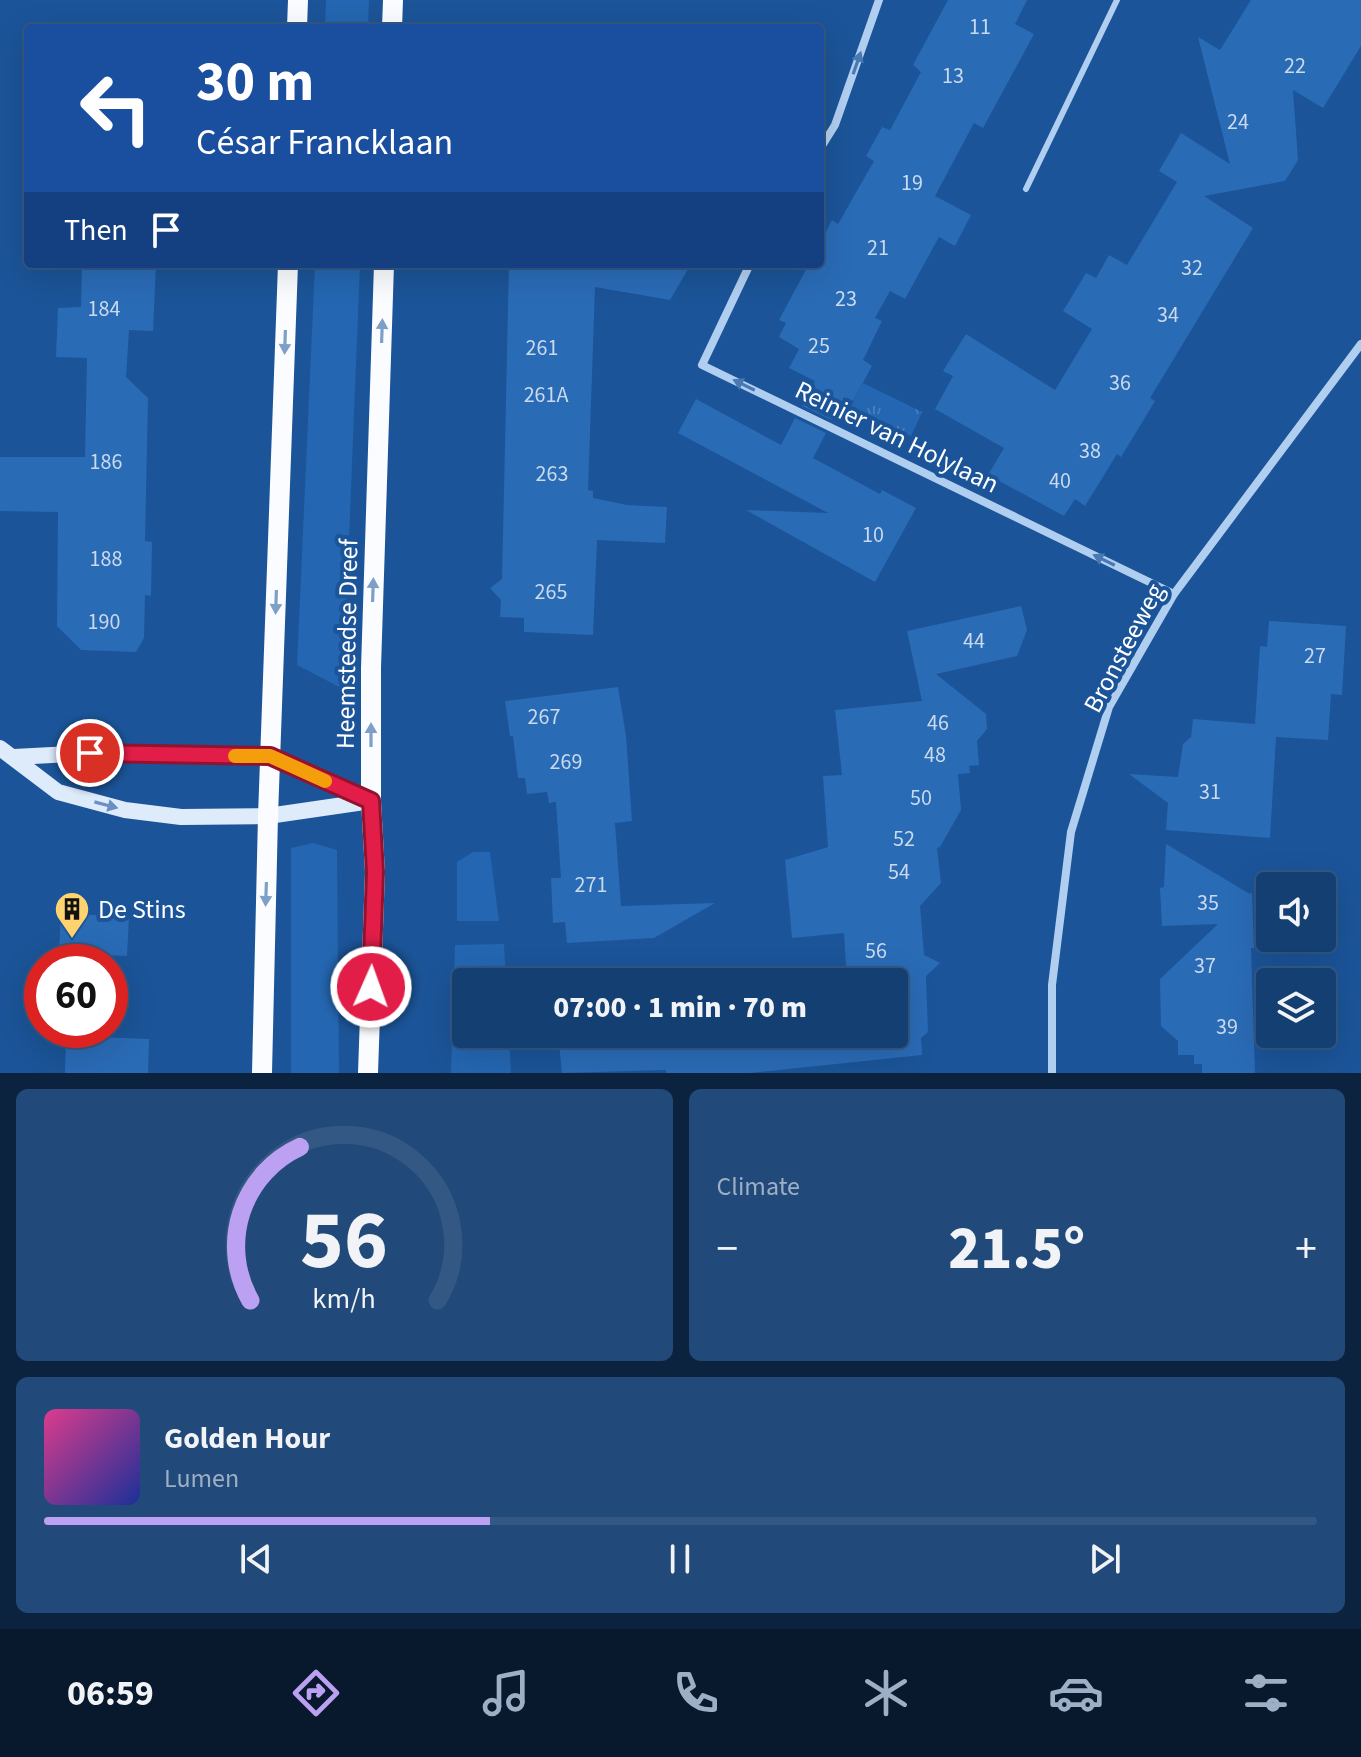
<!DOCTYPE html>
<html lang="en">
<head>
<meta charset="utf-8">
<style>
	:root { --surface:#143f72; --page:#214a7a; --text:#f1f3f6; --muted:#9dafc4; --line:#335884; --accent:#bca0f2 }
	body { margin:0; font-family:"Source Sans 3",sans-serif; background:var(--page); color:var(--text); height:100vh; display:flex; flex-direction:column; font-size:30px; white-space:nowrap }
	* { box-sizing:border-box; margin:0 }
	p { font-size:26px; color:var(--muted) }
	.icon { flex:none; width:44px; height:44px; fill:none; stroke:currentColor; stroke-width:2; stroke-linecap:round; stroke-linejoin:round }
	.map { position:relative; height:1073px; overflow:hidden }
	.drawer { display:flex; flex-direction:column; gap:16px; padding:16px; background:#0b233f; flex:1 }
	.drawer>* { flex:none }
	.banner { position:absolute; left:24px; top:24px; width:800px; height:244px; border-radius:8px; box-shadow:0 8px 32px #0002,0 0 0 2px var(--line); background:#1a4fa0; color:#fff; overflow:hidden }
	.controls { position:absolute; left:1256px; top:872px; display:grid; gap:16px }
	.controls a { display:grid; place-items:center; width:80px; height:80px; border-radius:8px; background:var(--surface); box-shadow:0 8px 32px #0002,0 0 0 2px var(--line); font-size:40px }
	.speed { position:absolute; left:24px; top:944px; display:flex; gap:16px; font-size:40px; font-weight:700; text-align:center }
	.speed>* { display:grid; place-content:center; width:104px; height:104px; border-radius:50%; background:var(--surface); box-shadow:0 8px 32px #0002,0 0 0 2px var(--line); line-height:1 }
	.speed .limit { border:12px solid #d22; background:#fff; color:#111 }
	.pin { position:absolute; display:grid; place-items:center; width:68px; height:68px; color:#fff; margin:-34px; border:4px solid #fff; border-radius:50%; box-shadow:0 2px 8px #0007 }
	.me { position:absolute; width:88px; margin:-44px; rotate:2deg; stroke-linejoin:round; filter:drop-shadow(0 0 6px #0008) }
	.turn { display:flex; align-items:center; gap:28px; height:168px; padding:0 40px; font-size:36px }
	.turn .icon { width:104px; height:104px; stroke-width:2.5 }
	.turn b { display:block; font-size:56px; line-height:68px }
	.then { display:flex; align-items:center; height:76px; padding:0 40px; background:#0003; gap:16px; font-size:30px }
	.big { font-size:60px; font-weight:800; line-height:1.1 }
	.drawer .tile { flex:1; display:flex; flex-direction:column; justify-content:center; gap:12px; min-width:0; padding:0 28px; border-radius:12px; background:var(--page) }
	.drawer .dial { align-items:center; gap:0 }
	.dial svg { height:208px; overflow:visible; fill:none; stroke:var(--line); stroke-width:7; stroke-linecap:round; text-anchor:middle }
	.dial text { fill:var(--text); stroke:none }
	.song { display:flex; align-items:center; gap:24px }
	.cover { width:96px; height:96px; border-radius:12px; background:linear-gradient(135deg,hsl(330 70% 55%),hsl(230 70% 35%)) }
	.played { height:8px; border-radius:4px; background:linear-gradient(90deg,var(--accent) 35%,var(--line) 35%) }
	.keys { display:flex; justify-content:space-around; direction:ltr }
	.heat { display:flex; justify-content:space-between; align-items:center; font-size:44px; direction:ltr }
	.drawer .tiles { flex:1; display:grid; gap:16px; grid-template-columns:1fr 1fr }
	.tile:last-child { grid-column:span 2 }
	.trip { position:absolute; left:452px; top:968px; width:456px; height:80px; border-radius:8px; background:var(--surface); box-shadow:0 8px 32px #0002,0 0 0 2px var(--line); font-weight:800; line-height:80px; text-align:center }
	.tabs { display:flex; height:128px; justify-content:space-around; align-items:center; background:#08192e; color:var(--muted) }
	.tabs .icon { width:56px; height:56px }
	.tabs .on { color:var(--accent) }
	.tabs b { font-size:36px; color:var(--text) }
	.map>svg:first-child { display:block }
</style>
</head>
<body>
<div class="map">
<svg width="1361" height="1073" viewBox="0 0 1361 1073">
	<defs>
		<pattern id="park-tufts" width="24" height="20" patternUnits="userSpaceOnUse" patternTransform="scale(2)"><rect width="24" height="20" fill="#2466b1"/><path d="M3 7l-1-3M5 7V3M7 7l1-3M15 17l-1-3M17 17v-4M19 17l1-3" fill="none" stroke="#457dbd"/></pattern>
	</defs>
	<rect width="100%" height="100%" fill="#1b5498"/>
	<!-- grass -->
	<g fill="#2466b1">
		<polygon points="326,0 369,0 368,28 325,28"/>
		<polygon points="315,264 360,264 343,689 297,665"/>
		<polygon points="313,843 337,850 339,1073 291,1073 291,848"/>
		<polygon points="473,852 490,852 499,921 457,921 457,862"/>
		<polygon points="504,944 506,982 466,982 466,1034 509,1034 511,1073 451,1073 455,945"/>
	</g>
	<!-- park -->
	<polygon fill="url(#park-tufts)" points="863,383 922,412 911,436 851,406"/>
	<!-- building -->
	<g fill="#2a6bb6">
		<polygon points="948,0 1027,0 1015,24 1034,34 983,128 974,123 935,196 971,215 955,246 939,237 905,299 890,291 875,318 882,321 863,360 872,366 853,401 844,397 832,420 802,406 815,381 789,368 799,349 779,337 786,323 779,320 809,264 820,264 820,243 832,220 838,224 874,161 866,156 882,127 890,130 921,72 913,65"/>
		<polygon points="1251,0 1361,0 1361,46 1323,108 1293,90 1298,160 1285,181 1204,196 1253,228 1150,398 1155,401 1121,457 1117,454 1085,506 1075,499 1064,516 988,475 1004,448 935,409 953,376 943,371 966,334 1055,390 1092,329 1063,311 1086,273 1096,278 1109,255 1127,265 1177,182 1159,171 1181,133 1230,164 1198,37 1220,50"/>
		<polygon points="82,264 156,264 153,331 129,330 126,377 148,398 145,541 152,542 151,596 145,595 144,638 136,652 81,650 57,626 58,512 0,511 0,457 85,457 87,358 56,357 58,308 81,307"/>
		<polygon points="509,264 691,264 670,300 595,287 588,490 593,491 593,498 627,505 667,507 665,543 597,540 593,635 524,632 524,618 500,617 501,600 490,588 502,579"/>
		<polygon points="696,399 781,445 795,418 826,433 813,458 880,494 882,490 916,508 875,582 746,510 828,513 678,433"/>
		<polygon points="1021,606 1027,630 1017,656 936,674 986,714 987,729 977,741 979,765 969,766 970,773 958,774 961,810 940,847 937,848 941,883 920,906 924,955 940,963 926,976 928,1032 921,1038 922,1055 750,1073 666,1073 666,1070 562,1073 558,1034 894,1034 894,982 847,982 844,933 792,938 785,860 828,847 823,776 842,775 835,710 922,701 907,631"/>
		<polygon points="1269,621 1346,626 1342,695 1331,694 1328,740 1276,737 1270,838 1166,830 1168,803 1129,774 1178,777 1183,744 1191,737 1193,719 1255,724 1260,646 1267,647"/>
		<polygon points="618,687 626,736 632,821 615,823 621,906 715,903 654,938 567,943 565,922 553,923 551,878 561,878 556,802 549,803 547,792 527,794 525,778 518,778 513,736 510,736 505,701"/>
		<polygon points="1166,844 1250,894 1252,892 1254,948 1251,948 1255,1073 1202,1073 1202,1064 1194,1064 1194,1055 1178,1055 1178,1041 1161,1026 1160,979 1218,924 1162,926 1160,888 1164,887"/>
		<polygon points="61,914 129,916 127,956 59,953"/>
		<polygon points="66,1036 149,1039 148,1073 65,1073"/>
	</g>
	<g fill="none" stroke-linecap="round" stroke-linejoin="round">
		<!-- service -->
		<polyline stroke="#b0cef0" stroke-width="6" points="1026,189 1117,0"/>
		<!-- minor -->
		<g stroke="#b0cef0" stroke-width="8">
			<polyline points="820,149 835,125 879,0"/>
			<polyline points="750,264 702,365 1174,594"/>
			<polyline points="1052,1073 1052,985 1071,832 1109,707 1174,594 1361,344"/>
		</g>
		<!-- secondary -->
		<g stroke="#deebfb" stroke-width="16">
			<polyline points="0,748 58,792 125,810 181,817 268,816 371,801"/>
			<polyline points="14,757 90,753 270,756 371,801"/>
		</g>
		<!-- primary -->
		<g stroke="#fafcff" stroke-width="20">
			<polyline points="297,28 298,0"/>
			<polyline points="392,28 393,0"/>
			<polyline points="262,1073 268,816 288,264"/>
			<polyline points="368,1073 375,872 371,801 371,668 384,264"/>
		</g>
	</g>
	<!-- one-way arrows -->
	<defs><path id="oneway-solid" d="M-6-.8H1V-3.2L6.5 0L1 3.2V.8H-6Z" transform="scale(2)"/></defs>
	<g fill="#4879b2">
		<use href="#oneway-solid" transform="translate(857 63) rotate(-71)"/>
		<use href="#oneway-solid" transform="translate(744 385) rotate(-154)"/>
		<use href="#oneway-solid" transform="translate(1104 560) rotate(-154)"/>
	</g>
	<g fill="#7fa0c6">
		<use href="#oneway-solid" transform="translate(382 331) rotate(-88)"/>
		<use href="#oneway-solid" transform="translate(285 342) rotate(92)"/>
		<use href="#oneway-solid" transform="translate(373 590) rotate(-88)"/>
		<use href="#oneway-solid" transform="translate(276 602) rotate(92)"/>
		<use href="#oneway-solid" transform="translate(371 735) rotate(-90)"/>
		<use href="#oneway-solid" transform="translate(266 894) rotate(92)"/>
	</g>
	<use fill="#6990c0" href="#oneway-solid" transform="translate(106 805) rotate(15)"/>
	<g fill="none" stroke-linecap="round" stroke-linejoin="round">
		<!-- route casing -->
		<g stroke="#92132f" stroke-width="20">
			<polyline id="route" points="90,753 270,756 371,801 375,872 371,987"/>
		</g>
		<!-- route -->
		<use href="#route" stroke="#e11d48" stroke-width="14"/>
		<!-- slow -->
		<polyline stroke="#f59e0b" stroke-width="14" points="235,756 270,756 325,781"/>
	</g>
	<!-- icons -->
	<defs>
		<g id="building-pin" transform="scale(1.8)"><path d="M0 17L-7.5 6A9.5 9.5 0 1 1 7.5 6Z" fill="#ffd470" stroke="#1b5498"/><path d="M-4-6H4V6H1V3H-1V6H-4ZM-2.5-4.3h1.7v1.8h-1.7ZM.8-4.3h1.7v1.8H.8ZM-2.5-1h1.7V.8h-1.7ZM.8-1h1.7V.8H.8Z" fill="#111"/></g>
	</defs>
	<g fill-rule="evenodd">
		<use href="#building-pin" x="72" y="909"/>
	</g>
	<g text-anchor="middle" dominant-baseline="central" stroke-width="8" stroke-linejoin="round" paint-order="stroke">
		<!-- number labels -->
		<g font-size="22" fill="#cadaed">
			<text x="980" y="27">11</text>
			<text x="1295" y="66">22</text>
			<text x="953" y="76">13</text>
			<text x="1238" y="122">24</text>
			<text x="912" y="183">19</text>
			<text x="878" y="248">21</text>
			<text x="1192" y="268">32</text>
			<text x="846" y="299">23</text>
			<text x="104" y="309">184</text>
			<text x="1168" y="315">34</text>
			<text x="819" y="346">25</text>
			<text x="542" y="348">261</text>
			<text x="1120" y="383">36</text>
			<text x="546" y="395">261A</text>
			<text x="1090" y="451">38</text>
			<text x="106" y="462">186</text>
			<text x="552" y="474">263</text>
			<text x="1060" y="481">40</text>
			<text x="873" y="535">10</text>
			<text x="106" y="559">188</text>
			<text x="551" y="592">265</text>
			<text x="104" y="622">190</text>
			<text x="974" y="641">44</text>
			<text x="1315" y="656">27</text>
			<text x="544" y="717">267</text>
			<text x="938" y="723">46</text>
			<text x="935" y="755">48</text>
			<text x="566" y="762">269</text>
			<text x="1210" y="792">31</text>
			<text x="921" y="798">50</text>
			<text x="904" y="839">52</text>
			<text x="899" y="872">54</text>
			<text x="591" y="885">271</text>
			<text x="1208" y="903">35</text>
			<text x="876" y="951">56</text>
			<text x="1205" y="966">37</text>
			<text x="1227" y="1027">39</text>
		</g>
		<!-- street labels -->
		<g font-size="26" fill="#fff" stroke="#1b5498">
			<text transform="translate(897 437) rotate(26)">Reinier van Holylaan</text>
			<text transform="translate(347 644) rotate(-89)">Heemsteedse Dreef</text>
			<text transform="translate(1124 648) rotate(-62)">Bronsteeweg</text>
		</g>
		<!-- poi labels -->
		<g font-size="26" fill="#fff" stroke="#1b5498" text-anchor="start">
			<text x="98" y="909">De Stins</text>
		</g>
	</g>
</svg>
<div class="controls">
<a><svg class="icon" aria-label="sound" viewBox="0 0 24 24"><path d="M4 9h4l5-4v14l-5-4H4zM17 9q2 3 0 6"/></svg></a>
<a><svg class="icon" aria-label="layers" viewBox="0 0 24 24"><path d="M12 4l9 5-9 5-9-5zM3 14l9 5 9-5"/></svg></a>
</div>
<div class="speed"><div class="limit">60</div></div>
<div class="pin" style="left:90px;top:753px;background:#d93025"><svg class="icon" aria-label="arrive" viewBox="0 0 24 24"><path d="M6 21V4h12l-3 4 3 4H6"/></svg></div>
<svg class="me" style="left:371px;top:987px" viewBox="-20 -20 40 40"><circle r="17" fill="#e11d48" stroke="#fff" stroke-width="3"/><path d="M0-11L8 9 0 5-8 9z" fill="#fff"/></svg>
<div class="trip">07:00 · 1 min · 70 m</div>
<div class="banner">
<div class="turn"><svg class="icon" aria-label="left" viewBox="0 0 24 24"><path d="M17 20v-9H6M10 6l-5 5 5 5"/></svg><div><b>30 m</b>César Francklaan</div></div>
<div class="then">Then<svg class="icon" aria-label="arrive" viewBox="0 0 24 24"><path d="M6 21V4h12l-3 4 3 4H6"/></svg></div>
</div>
</div>
<section class="drawer">
<div class="tiles">
<div class="tile dial"><svg viewBox="0 0 100 80">
<path d="M14 69A42 42 0 1 1 86 69"/>
<path d="M14 69A42 42 0 0 1 33 10" stroke="#bca0f2"/>
<text x="50" y="56" font-size="32" font-weight="700">56</text>
<text x="50" y="72" font-size="11">km/h</text>
</svg></div>
<div class="tile"><p>Climate</p>
<div class="heat"><a>−</a><b class="big">21.5°</b><a>+</a></div>
</div>
<div class="tile">
<div class="song"><i class="cover"></i><div><b>Golden Hour</b><p>Lumen</p></div></div>
<div class="played"></div>
<div class="keys"><svg class="icon" aria-label="previous" viewBox="0 0 24 24"><path d="M18 5L8 12l10 7zM5 5v14"/></svg><svg class="icon" aria-label="pause" viewBox="0 0 24 24"><path d="M8 5v14M16 5v14"/></svg><svg class="icon" aria-label="next" viewBox="0 0 24 24"><path d="M6 5l10 7-10 7zM19 5v14"/></svg></div>
</div>
</div>
</section>
<nav class="tabs">
<b>06:59</b>
<svg class="icon on" aria-label="directions" viewBox="0 0 24 24"><path d="M12 3l9 9-9 9-9-9zM9 14v-3h6M13 9l2 2-2 2"/></svg>
<svg class="icon" aria-label="music" viewBox="0 0 24 24"><path d="M9 18V5l10-2v13"/><circle cx="6" cy="18" r="3"/><circle cx="16" cy="16" r="3"/></svg>
<svg class="icon" aria-label="phone" viewBox="0 0 24 24"><path d="M5 4h4l2 5-3 2q2 4 5 5l2-3 5 2v4C11 20 4 13 5 4z"/></svg>
<svg class="icon" aria-label="climate" viewBox="0 0 24 24"><path d="M12 3v18M4 7l16 10M4 17L20 7"/></svg>
<svg class="icon" aria-label="car" viewBox="0 0 24 24"><path d="M5 17H2v-5l4-1 3-4h7l3 4 3 1v5h-3M9 17h6M6 11h13"/><circle cx="7" cy="17" r="2"/><circle cx="17" cy="17" r="2"/></svg>
<svg class="icon" aria-label="filters" viewBox="0 0 24 24"><path d="M4 7h16M4 17h16"/><circle cx="9" cy="7" r="2"/><circle cx="15" cy="17" r="2"/></svg>
</nav>
</body>
</html>
